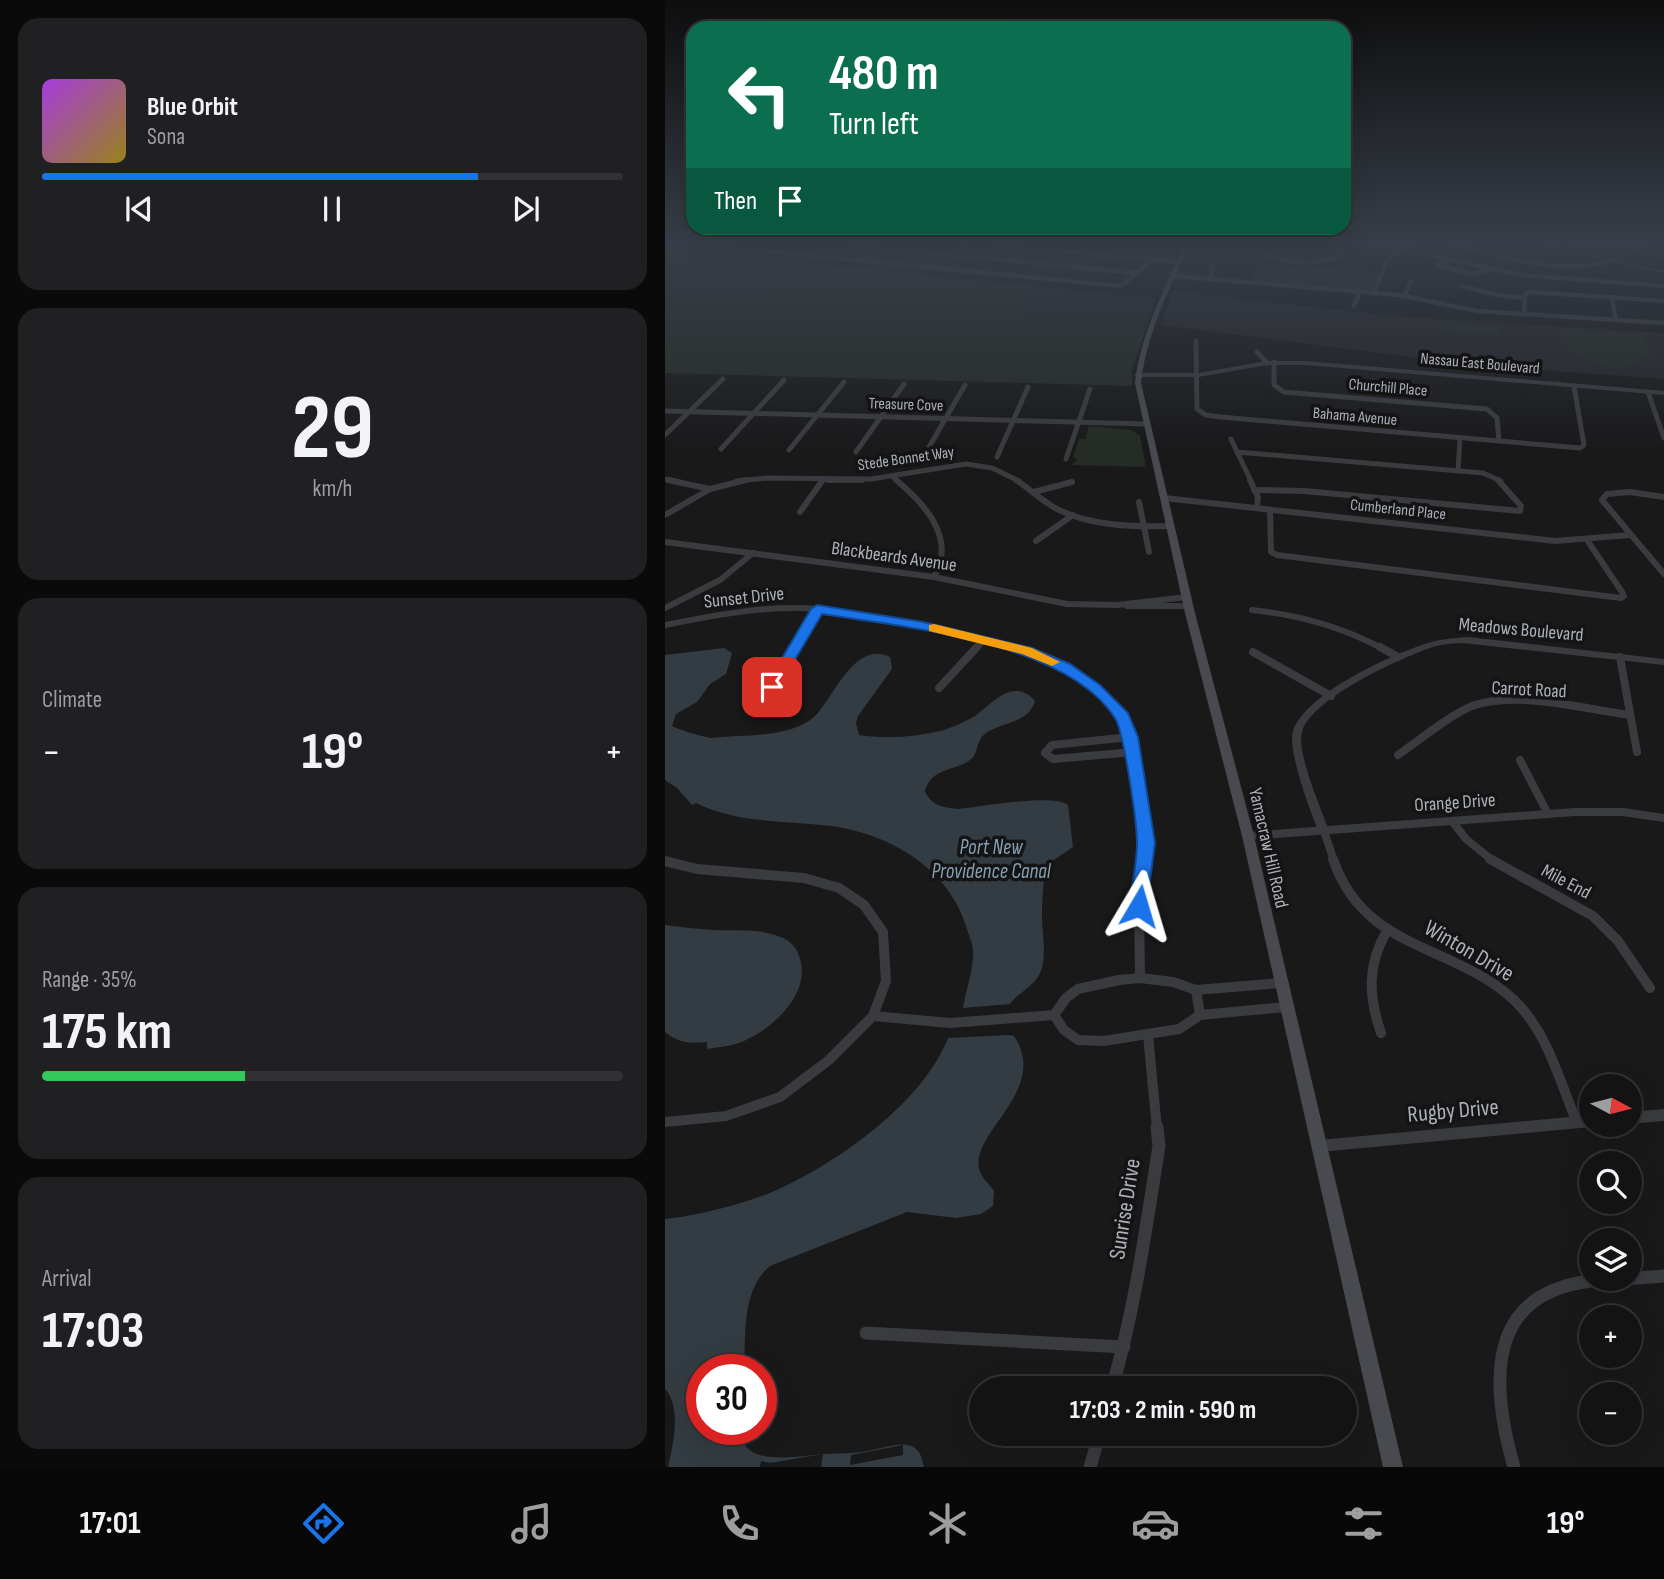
<!DOCTYPE html>
<html lang="en">
<head>
<meta charset="utf-8">
<style>
	:root { --surface:#131314; --page:#202022; --text:#f1f3f6; --muted:#9d9ea0; --line:#323234; --accent:#1a73e8 }
	body { margin:0; font-family:"Sofia Sans Condensed",sans-serif; background:var(--page); color:var(--text); height:100vh; display:flex; flex-direction:column; font-size:26px; white-space:nowrap }
	* { box-sizing:border-box; margin:0 }
	p { font-size:23px; color:var(--muted) }
	.icon { flex:none; width:38px; height:38px; fill:none; stroke:currentColor; stroke-width:2; stroke-linecap:round; stroke-linejoin:round }
	.map { position:relative; flex:1; overflow:hidden }
	.side { display:flex; flex-direction:column; gap:18px; padding:18px; background:#0a0a0b; width:665px }
	.side>* { flex:none }
	.top-card { position:absolute; left:21px; top:21px; width:665px; height:214px; border-radius:21px; box-shadow:0 7px 28px #0002,0 0 0 2px var(--line); background:#0b6e4f; color:#fff; overflow:hidden }
	.needle { width:46px; rotate:97deg }
	.buttons { position:absolute; left:914px; top:1074px; display:grid; gap:14px }
	.buttons a { display:grid; place-items:center; width:63px; height:63px; border-radius:50%; background:var(--surface); box-shadow:0 7px 28px #0002,0 0 0 2px var(--line); font-size:35px }
	.speed { position:absolute; left:21px; top:1354px; display:flex; gap:14px; font-size:35px; font-weight:700; text-align:center }
	.speed>* { display:grid; place-content:center; width:91px; height:91px; border-radius:50%; background:var(--surface); box-shadow:0 7px 28px #0002,0 0 0 2px var(--line); line-height:1 }
	.speed .limit { border:10px solid #d22; background:#fff; color:#111 }
	.pin { position:absolute; display:grid; place-items:center; width:60px; height:60px; color:#fff; margin:-30px; border-radius:14px; box-shadow:0 4px 10px #0006 }
	.me { position:absolute; width:77px; margin:-38px; rotate:7deg; stroke-linejoin:round; filter:drop-shadow(0 0 5px #0008) }
	.turn { display:flex; align-items:center; gap:24px; height:147px; padding:0 28px; font-size:32px }
	.turn .icon { width:91px; height:91px; stroke-width:2.5 }
	.turn b { display:block; font-size:49px; line-height:60px }
	.then { display:flex; align-items:center; height:66px; padding:0 28px; background:#0003; gap:14px; font-size:26px }
	.big { font-size:52px; font-weight:700; line-height:1.1 }
	.side .widget { flex:1; display:flex; flex-direction:column; justify-content:center; gap:10px; min-width:0; padding:0 24px; border-radius:21px; background:var(--page) }
	.side .dial { align-items:center; gap:0 }
	.dial b { font-size:91px; line-height:1 }
	.song { display:flex; align-items:center; gap:21px }
	.cover { width:84px; height:84px; border-radius:10px; background:linear-gradient(135deg,hsl(280 70% 55%),hsl(50 70% 35%)) }
	.played { height:7px; border-radius:4px; background:linear-gradient(90deg,var(--accent) 75%,var(--line) 75%) }
	.keys { display:flex; justify-content:space-around; direction:ltr }
	.heat { display:flex; justify-content:space-between; align-items:center; font-size:38px; direction:ltr }
	.charge { height:10px; border-radius:5px; background:linear-gradient(90deg,#34c759 35%,var(--line) 0) }
	.trip { position:absolute; left:304px; top:1376px; width:388px; height:70px; border-radius:35px; background:var(--surface); box-shadow:0 7px 28px #0002,0 0 0 2px var(--line); font-weight:700; line-height:70px; text-align:center }
	.menu { display:flex; height:112px; justify-content:space-around; align-items:center; background:#080808; color:var(--muted) }
	.menu .icon { width:49px; height:49px }
	.menu .on { color:var(--accent) }
	.menu b { font-size:32px; color:var(--text) }
	main { display:flex; flex:1; min-height:0 }
	.map>svg:first-child { display:block }
</style>
</head>
<body>
<main>
<section class="side">
<div class="widget">
<div class="song"><i class="cover"></i><div><b>Blue Orbit</b><p>Sona</p></div></div>
<div class="played"></div>
<div class="keys"><svg class="icon" aria-label="previous" viewBox="0 0 24 24"><path d="M18 5L8 12l10 7zM5 5v14"/></svg><svg class="icon" aria-label="pause" viewBox="0 0 24 24"><path d="M8 5v14M16 5v14"/></svg><svg class="icon" aria-label="next" viewBox="0 0 24 24"><path d="M6 5l10 7-10 7zM19 5v14"/></svg></div>
</div>
<div class="widget dial"><b>29</b><p>km/h</p></div>
<div class="widget"><p>Climate</p>
<div class="heat"><a>−</a><b class="big">19°</b><a>+</a></div>
</div>
<div class="widget"><p>Range · 35%</p><b class="big">175 km</b><div class="charge"></div></div>
<div class="widget"><p>Arrival</p><b class="big">17:03</b></div>
</section>
<div class="map">
<svg width="999" height="1467" viewBox="0 0 999 1467">
	<rect width="100%" height="100%" fill="#19191a"/>
	<!-- built -->
	<g fill="#252527">
		<polygon points="883,244 970,244 944,255 937,255"/>
		<polygon points="368,286 491,298 484,319 351,315"/>
		<polygon points="508,290 722,316 999,333 999,379 809,365 496,325"/>
	</g>
	<!-- green -->
	<g fill="#252c25">
		<polygon points="0,249 368,286 352,315 484,319 467,370 467,386 0,373"/>
		<polygon points="252,252 302,257 285,268 234,263"/>
		<polygon points="593,263 714,272 708,290 703,291 583,282"/>
		<polygon points="775,324 833,326 835,335 777,332"/>
		<path d="M893 330 979 335 988 357 965 355 981 359C973 362 963 367 953 368 934 369 917 352 898 351Z"/>
		<polygon points="424,426 466,430 475,436 481,467 406,465 413,460 408,457 414,439 420,439"/>
	</g>
	<!-- water -->
	<g fill="#333c42">
		<path d="M59 648 67 653 61 674 45 684 32 702 11 714 7 726C12 729 41 738 47 738 78 734 127 739 151 715 170 695 190 640 225 657L227 669 193 716 191 723 194 735C218 739 251 737 275 731 286 728 300 722 310 716 326 705 348 676 370 701 364 723 337 722 321 733 312 739 313 750 308 757 295 772 267 765 260 791 266 806 278 807 293 809 315 807 388 793 403 805L408 847 380 866C379 881 377 896 377 911 376 931 384 959 373 977 366 988 353 993 345 1004L298 1008C301 990 309 968 308 950 308 944 304 936 302 929 285 869 225 834 166 826 119 820 74 824 31 803L27 805 12 788 0 780V655Z"/>
		<path d="M0 925C16 927 32 929 49 930 73 931 96 928 118 938 129 943 134 952 136 963 143 996 107 1029 79 1041 68 1046 54 1047 42 1049V1042C26 1044 13 1043 0 1032Z"/>
		<path d="M344 1035 349 1036C385 1090 306 1131 314 1169 316 1177 324 1184 329 1191L328 1206 316 1214 291 1218 242 1212 105 1266C76 1290 81 1336 79 1370H37V1430H76C76 1467 127 1457 158 1454 175 1453 190 1454 207 1450 219 1448 239 1440 250 1448 256 1452 257 1460 259 1467H3C8 1445 17 1407 0 1389V1219C31 1216 86 1202 114 1189 175 1161 258 1102 283 1038Z"/>
	</g>
	<!-- pier -->
	<g fill="#19191a">
		<polygon points="238,1445 238,1455 185,1465 186,1455"/>
		<polygon points="158,1454 156,1467 95,1467 96,1461 105,1463"/>
	</g>
	<g fill="none" stroke-linecap="round" stroke-linejoin="round">
		<!-- minor-far5 -->
		<g stroke="#3a3b3f" stroke-width="4.5">
			<polyline points="29,244 456,286 488,259"/>
			<polyline points="173,244 472,273"/>
			<polyline points="320,244 514,262"/>
			<polyline points="556,244 557,250"/>
			<path d="M584 244C603 264 644 265 670 259L679 244"/>
			<polyline points="697,244 738,249 856,275 999,286"/>
			<path d="M786 244C831 254 885 273 932 264 950 261 966 250 983 244"/>
			<polyline points="968,249 999,256"/>
			<polyline points="283,254 301,244"/>
			<polyline points="781,260 772,265 806,274 826,270"/>
			<polyline points="544,265 548,267 545,279"/>
			<polyline points="509,276 734,295 812,311 999,323"/>
			<polyline points="797,286 832,295 859,298"/>
			<polyline points="709,293 723,258 749,244"/>
			<polyline points="740,295 746,281"/>
			<polyline points="947,297 951,320"/>
			<polyline points="689,306 695,292"/>
			<polyline points="859,315 860,294 866,292 999,301"/>
			<polyline points="531,341 531,349"/>
		</g>
		<!-- minor-far4 -->
		<g stroke="#3a3b3f" stroke-width="5">
			<polyline points="531,347 532,409 541,415 556,417 915,448 919,445 909,386"/>
			<polyline points="592,352 602,363"/>
			<polyline points="609,362 609,385 619,392 822,409 832,418 834,441"/>
			<polyline points="983,392 999,438"/>
			<polyline points="0,411 482,424"/>
			<polyline points="0,435 58,379"/>
			<polyline points="566,439 586,481"/>
			<polyline points="56,449 119,380"/>
			<polyline points="124,450 179,382"/>
			<polyline points="191,452 239,384"/>
			<polyline points="572,452 818,473 836,481"/>
			<polyline points="260,454 300,385"/>
			<polyline points="332,457 363,387"/>
			<polyline points="401,459 425,389"/>
			<polyline points="793,471 795,438"/>
			<polyline points="228,477 233,481"/>
			<polyline points="0,479 11,481"/>
			<polyline points="71,481 102,478 206,479 301,464 327,468 354,481"/>
		</g>
		<!-- minor-far3 -->
		<g stroke="#3a3b3f" stroke-width="6">
			<polyline points="3,480 45,489"/>
			<polyline points="163,480 197,480"/>
			<path d="M231 480C259 503 292 538 269 577"/>
			<path d="M351 480C365 489 377 501 392 509 426 526 467 527 505 526"/>
			<polyline points="585,480 593,497 592,508"/>
			<polyline points="589,490 639,491 855,511 856,506 833,480"/>
			<polyline points="369,492 407,482"/>
			<polyline points="999,497 965,492 942,494 937,500 999,574"/>
			<polyline points="499,498 890,541 965,535"/>
			<polyline points="474,502 484,552"/>
			<polyline points="605,510 606,552 612,555 956,598 959,596 957,592 922,540"/>
			<polyline points="135,512 157,481"/>
			<polyline points="0,515 45,489 81,480"/>
			<polyline points="371,541 408,515"/>
			<polyline points="0,542 269,577 402,604 452,605 522,597"/>
			<polyline points="462,606 524,606"/>
			<polyline points="0,608 55,580 88,553"/>
			<path d="M587 610C634 615 676 626 718 649"/>
			<path d="M0 625C51 615 101 605 153 609 220 615 287 634 352 649"/>
			<polyline points="129,649 152,609"/>
			<polyline points="311,649 319,640"/>
		</g>
		<!-- minor-far2 -->
		<g stroke="#3a3b3f" stroke-width="8">
			<path d="M344 647C386 656 434 680 457 717 471 739 472 772 475 796 478 818 481 839 479 861"/>
			<polyline points="715,647 733,657"/>
			<polyline points="588,652 666,696"/>
			<polyline points="955,657 972,752"/>
			<polyline points="107,687 130,647"/>
			<polyline points="274,688 312,647"/>
			<polyline points="465,737 387,745 380,753 388,759 469,752"/>
			<path d="M733 755C752 742 790 711 810 705 858 691 917 709 965 715"/>
			<polyline points="855,760 883,814"/>
			<polyline points="787,821 801,839 828,861"/>
			<polyline points="659,831 669,861"/>
			<polyline points="583,836 909,812 958,812 999,818"/>
		</g>
		<!-- minor-far1 -->
		<g stroke="#3a3b3f" stroke-width="10">
			<path d="M668 859C699 951 787 943 849 1000 882 1031 895 1082 912 1123"/>
			<polyline points="825,859 928,916 953,941 985,988"/>
			<polyline points="0,861 32,869 139,878 174,888 199,905 218,932 221,981 208,1016 164,1060 115,1097 61,1116 0,1122"/>
			<polyline points="475,978 474,906 479,859"/>
			<polyline points="531,990 535,1015"/>
			<polyline points="389,1015 399,1030 413,1040 439,1041 514,1029 535,1015 621,1007"/>
			<polyline points="389,1015 401,998 413,989 454,980 475,978 508,982 531,990 615,983"/>
			<polyline points="208,1016 285,1023 389,1015"/>
			<path d="M716 1033C703 995 702 964 723 929"/>
			<polyline points="483,1035 492,1129"/>
		</g>
		<!-- minor -->
		<g stroke="#3a3b3f" stroke-width="13">
			<polyline points="201,1333 459,1347"/>
			<path d="M447 1388C470 1309 481 1227 494 1146L492 1127"/>
			<polyline points="425,1467 435,1433"/>
			<path d="M849 1467C832 1408 817 1321 887 1291 921 1276 963 1280 999 1276"/>
		</g>
		<!-- tertiary -->
		<g fill="#3a3b3f" fill-rule="evenodd">
			<polygon points="868,244 874,244 999,271 999,273"/>
			<polygon points="602,361 641,361 999,391 999,395 641,365 602,365 533,377 472,377 469,375 472,373 533,373"/>
			<path d="M803 637 999 659V665L798 643C789 643 780 644 771 646 739 656 646 698 637 732 631 753 657 810 664 831L663 834H655C646 815 622 749 628 731 641 693 729 653 766 642 778 639 790 638 803 637Z"/>
			<polygon points="999,1109 999,1121 964,1124 964,1112"/>
			<polygon points="926,1115 926,1125 931,1125 926,1127 654,1152 649,1151 647,1146 649,1141 654,1140"/>
		</g>
		<!-- secondary -->
		<path fill="#484a4f" fill-rule="evenodd" d="M520 244H524C505 288 481 335 476 383L530 613 589 836 738 1467H718L577 836 520 613 470 383C475 335 500 288 520 244Z"/>
	</g>
	<!-- sky -->
	<linearGradient id="sky" x2="0" y2="1"><stop stop-color="#0e0e0e"/><stop offset="0.54" stop-color="#383e49"/><stop offset="1" stop-color="#383e49" stop-opacity="0"/></linearGradient>
	<rect width="999" height="449" fill="url(#sky)"/>
	<!-- route -->
	<path fill="#1a73e8" stroke="#114b97" stroke-width="2" d="M152 605 258 622 367 648 405 664 435 685 463 713 473 737 490 843 481 911H467L464 906C467 885 472 863 472 843 472 823 459 732 450 718 402 642 239 627 157 614L112 690H102L100 687 146 609Z"/>
	<!-- slow -->
	<polygon fill="#f59e0b" points="269,624 367,648 395,662 387,666 357,654 264,631 264,625"/>
	<g text-anchor="middle" dominant-baseline="central" stroke-width="7" stroke-linejoin="round" paint-order="stroke">
		<!-- far-street labels -->
		<g font-size="16" fill="#acb1b9" stroke="#141415">
			<text transform="translate(815 364) rotate(5)">Nassau East Boulevard</text>
			<text transform="translate(723 388) rotate(5)">Churchill Place</text>
			<text transform="translate(241 405) rotate(2)">Treasure Cove</text>
			<text transform="translate(690 417) rotate(5)">Bahama Avenue</text>
			<text transform="translate(241 459) rotate(-8)">Stede Bonnet Way</text>
			<text transform="translate(733 510) rotate(6)">Cumberland Place</text>
		</g>
		<!-- street labels -->
		<g font-size="19" fill="#acb1b9" stroke="#141415">
			<text transform="translate(229 557) rotate(8)">Blackbeards Avenue</text>
			<text transform="translate(79 598) rotate(-6)">Sunset Drive</text>
			<text transform="translate(856 630) rotate(5)">Meadows Boulevard</text>
			<text transform="translate(864 690) rotate(3)">Carrot Road</text>
			<text transform="translate(790 803) rotate(-4)">Orange Drive</text>
			<text transform="translate(603 848) rotate(77)">Yamacraw Hill Road</text>
			<text transform="translate(901 882) rotate(28)">Mile End</text>
		</g>
		<!-- water labels -->
		<g font-size="21" font-style="italic" fill="#869fb1" stroke="#141415">
			<text x="326" y="847">Port New<tspan x="326" dy="24">Providence Canal</tspan></text>
		</g>
		<!-- near-street labels -->
		<g font-size="23" fill="#acb1b9" stroke="#141415">
			<text transform="translate(804 951) rotate(30)">Winton Drive</text>
			<text transform="translate(788 1111) rotate(-5)">Rugby Drive</text>
			<text transform="translate(460 1209) rotate(-81)">Sunrise Drive</text>
		</g>
	</g>
</svg>
<div class="buttons">
<a><svg class="needle" viewBox="-14 -14 28 28"><path d="M0-13l5 13h-10z" fill="#e53935"/><path d="M0 13l5-13h-10z" fill="#9d9ea0"/></svg></a>
<a><svg class="icon" aria-label="search" viewBox="0 0 24 24"><circle cx="10" cy="10" r="6"/><path d="M15 15l6 6"/></svg></a>
<a><svg class="icon" aria-label="layers" viewBox="0 0 24 24"><path d="M12 4l9 5-9 5-9-5zM3 14l9 5 9-5"/></svg></a>
<a>+</a>
<a>−</a>
</div>
<div class="speed"><div class="limit">30</div></div>
<div class="pin" style="left:107px;top:687px;background:#d93025"><svg class="icon" aria-label="arrive" viewBox="0 0 24 24"><path d="M6 21V4h12l-3 4 3 4H6"/></svg></div>
<svg class="me" style="left:474px;top:906px" viewBox="-20 -20 40 40"><path d="M0-17L14 15 0 8-14 15z" fill="#1a73e8" stroke="#fff" stroke-width="4"/></svg>
<div class="trip">17:03 · 2 min · 590 m</div>
<div class="top-card">
<div class="turn"><svg class="icon" aria-label="left" viewBox="0 0 24 24"><path d="M17 20v-9H6M10 6l-5 5 5 5"/></svg><div><b>480 m</b>Turn left</div></div>
<div class="then">Then<svg class="icon" aria-label="arrive" viewBox="0 0 24 24"><path d="M6 21V4h12l-3 4 3 4H6"/></svg></div>
</div>
</div>
</main>
<nav class="menu">
<b>17:01</b>
<svg class="icon on" aria-label="directions" viewBox="0 0 24 24"><path d="M12 3l9 9-9 9-9-9zM9 14v-3h6M13 9l2 2-2 2"/></svg>
<svg class="icon" aria-label="music" viewBox="0 0 24 24"><path d="M9 18V5l10-2v13"/><circle cx="6" cy="18" r="3"/><circle cx="16" cy="16" r="3"/></svg>
<svg class="icon" aria-label="phone" viewBox="0 0 24 24"><path d="M5 4h4l2 5-3 2q2 4 5 5l2-3 5 2v4C11 20 4 13 5 4z"/></svg>
<svg class="icon" aria-label="climate" viewBox="0 0 24 24"><path d="M12 3v18M4 7l16 10M4 17L20 7"/></svg>
<svg class="icon" aria-label="car" viewBox="0 0 24 24"><path d="M5 17H2v-5l4-1 3-4h7l3 4 3 1v5h-3M9 17h6M6 11h13"/><circle cx="7" cy="17" r="2"/><circle cx="17" cy="17" r="2"/></svg>
<svg class="icon" aria-label="filters" viewBox="0 0 24 24"><path d="M4 7h16M4 17h16"/><circle cx="9" cy="7" r="2"/><circle cx="15" cy="17" r="2"/></svg>
<b>19°</b>
</nav>
</body>
</html>
